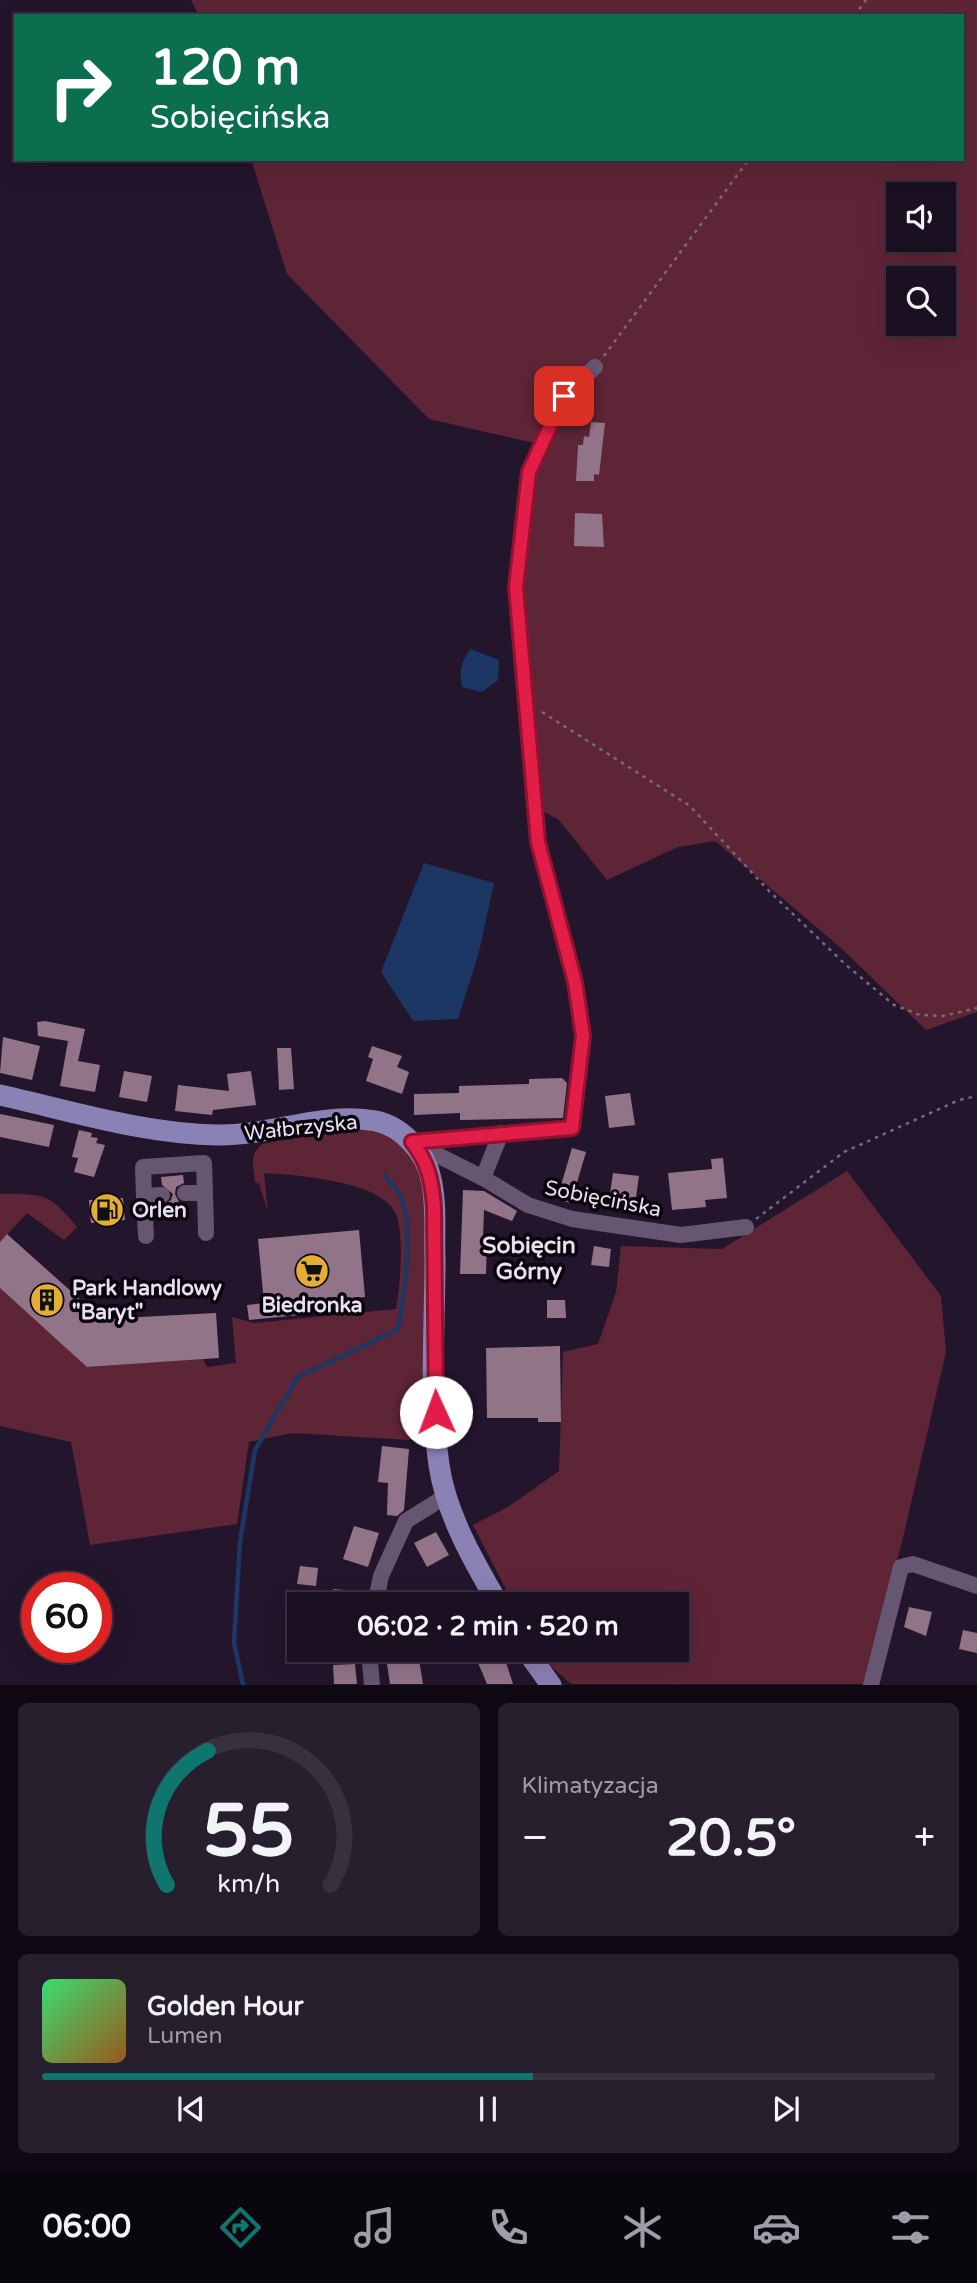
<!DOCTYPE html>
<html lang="pl">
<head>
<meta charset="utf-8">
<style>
	:root { --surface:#1a1021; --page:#271e2e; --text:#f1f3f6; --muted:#9f9da5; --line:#38303f; --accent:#0f766e }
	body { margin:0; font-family:"Varela Round",sans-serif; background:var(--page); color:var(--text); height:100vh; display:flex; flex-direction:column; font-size:26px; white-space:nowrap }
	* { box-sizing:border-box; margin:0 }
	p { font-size:23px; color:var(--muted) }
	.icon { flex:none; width:38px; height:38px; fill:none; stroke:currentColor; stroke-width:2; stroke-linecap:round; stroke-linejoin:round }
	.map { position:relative; height:1685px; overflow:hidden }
	.panel { display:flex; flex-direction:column; gap:18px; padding:18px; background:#0e0912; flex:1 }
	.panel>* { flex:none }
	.banner { position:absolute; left:14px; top:14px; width:950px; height:147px; border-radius:0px; box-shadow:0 7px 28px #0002,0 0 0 2px var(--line); background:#0b6e4f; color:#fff; overflow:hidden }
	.controls { position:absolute; left:886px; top:182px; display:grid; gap:14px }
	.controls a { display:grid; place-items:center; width:70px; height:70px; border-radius:0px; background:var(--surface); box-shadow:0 7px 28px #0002,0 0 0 2px var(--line); font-size:35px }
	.speed { position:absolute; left:21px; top:1572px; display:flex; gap:14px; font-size:35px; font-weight:700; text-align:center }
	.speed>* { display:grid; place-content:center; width:91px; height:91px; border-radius:50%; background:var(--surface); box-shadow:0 7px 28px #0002,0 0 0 2px var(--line); line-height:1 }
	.speed .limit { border:10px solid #d22; background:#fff; color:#111 }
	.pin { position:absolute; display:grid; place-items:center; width:60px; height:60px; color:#fff; margin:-30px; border-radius:14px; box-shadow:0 4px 10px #0006 }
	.me { position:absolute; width:77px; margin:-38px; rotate:358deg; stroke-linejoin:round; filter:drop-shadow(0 0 5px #0008) }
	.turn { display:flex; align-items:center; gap:24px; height:147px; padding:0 21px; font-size:32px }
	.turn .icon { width:91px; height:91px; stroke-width:2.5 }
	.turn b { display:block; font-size:49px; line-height:60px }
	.big { font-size:52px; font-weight:700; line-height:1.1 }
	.panel .card { flex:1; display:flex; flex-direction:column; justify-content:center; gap:10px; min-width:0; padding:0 24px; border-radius:10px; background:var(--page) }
	.panel .dial { align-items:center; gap:0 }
	.dial svg { height:182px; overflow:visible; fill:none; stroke:var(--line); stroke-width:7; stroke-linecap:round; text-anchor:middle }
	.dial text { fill:var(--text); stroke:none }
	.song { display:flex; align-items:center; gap:21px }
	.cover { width:84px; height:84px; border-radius:10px; background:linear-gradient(135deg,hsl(140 70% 55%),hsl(30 70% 35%)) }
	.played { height:7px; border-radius:4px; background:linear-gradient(90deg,var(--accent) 55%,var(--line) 55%) }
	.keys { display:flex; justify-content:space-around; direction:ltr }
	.heat { display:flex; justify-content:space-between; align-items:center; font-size:38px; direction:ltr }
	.panel .tiles { flex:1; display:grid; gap:18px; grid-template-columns:1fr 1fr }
	.card:last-child { grid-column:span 2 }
	.trip { position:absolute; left:287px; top:1592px; width:402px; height:70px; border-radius:0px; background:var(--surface); box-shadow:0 7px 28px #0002,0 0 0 2px var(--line); font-weight:700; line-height:70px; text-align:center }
	.dock { display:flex; height:112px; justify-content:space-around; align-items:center; background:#0a060d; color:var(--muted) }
	.dock .icon { width:49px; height:49px }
	.dock .on { color:var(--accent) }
	.dock b { font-size:32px; color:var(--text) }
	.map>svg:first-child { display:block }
</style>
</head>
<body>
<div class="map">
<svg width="977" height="1685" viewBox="0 0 977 1685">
	<rect width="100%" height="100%" fill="#23152c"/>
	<!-- green -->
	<g fill="#5e2536" fill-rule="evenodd">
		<path d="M191 0H977V1012L926 1030 841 948 715 841 678 847 607 880 558 819 531 806 521 610 539 444 429 419 287 274 251 159H962V16H199ZM898 194H943V240H898ZM898 278H943V324H898Z"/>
		<path d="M372 1128C395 1138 412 1152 421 1175 429 1193 431 1410 425 1433L409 1440 292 1433 249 1442 237 1524 90 1545 71 1442 0 1426V1288L88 1367 203 1359 207 1367 236 1363 232 1317 254 1323 396 1309C400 1289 405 1230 395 1212 380 1181 296 1175 264 1173L268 1212 259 1184 255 1182C253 1166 249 1155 262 1144L343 1129Z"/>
		<polygon points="847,1171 941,1296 946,1352 902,1542 864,1684 571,1684 544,1660 538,1650 677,1650 677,1605 514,1605 473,1525 508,1507 559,1471 563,1352 598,1344 616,1292 621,1246 722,1249"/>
		<path d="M0 1194C45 1194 49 1193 77 1227L64 1240 27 1213 0 1242Z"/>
	</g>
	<!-- water -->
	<g fill="#1c3763">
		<path d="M470 649 499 660 498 680 482 692 462 687C459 671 461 662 470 649Z"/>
		<polygon points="424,863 494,883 479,952 458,1019 413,1021 381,972"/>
	</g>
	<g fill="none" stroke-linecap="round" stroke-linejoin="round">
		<!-- stream -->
		<path stroke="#1c3763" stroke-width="4.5" d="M243 1685 234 1642 240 1542 255 1450 297 1378 398 1329C404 1297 414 1227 401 1197 397 1190 390 1182 385 1175"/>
	</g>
	<!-- building -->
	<g fill="#927489">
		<polygon points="591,422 605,423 599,475 594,474 594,481 576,481 578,445 583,445 584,436 589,437"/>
		<polygon points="575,513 602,514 604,547 574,546"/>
		<polygon points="45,1021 85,1029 78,1061 100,1065 95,1092 60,1086 68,1041 38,1036 37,1022"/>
		<polygon points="3,1037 40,1046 32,1080 0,1073"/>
		<polygon points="372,1046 402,1056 397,1067 409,1072 402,1094 366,1081 373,1059 368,1057"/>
		<polygon points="277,1048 291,1048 294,1089 279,1090"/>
		<polygon points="124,1071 152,1076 147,1102 119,1097"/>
		<polygon points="251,1071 256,1105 213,1110 212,1115 175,1111 178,1085 229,1091 227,1074"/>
		<polygon points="562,1078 567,1083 563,1118 460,1120 460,1113 414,1115 414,1094 459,1093 459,1086 529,1084 529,1079"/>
		<polygon points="630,1093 635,1125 609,1128 605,1096"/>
		<polygon points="0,1114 54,1125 49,1147 0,1137"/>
		<polygon points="79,1130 92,1133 91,1137 98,1138 96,1143 105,1145 94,1177 74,1172 78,1158 72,1157"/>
		<polygon points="572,1148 586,1152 571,1203 557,1199"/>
		<polygon points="723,1158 727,1198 705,1200 706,1207 672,1210 668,1173 712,1169 711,1159"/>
		<polygon points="613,1173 639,1176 634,1211 608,1208"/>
		<polygon points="183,1175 184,1183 176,1187 175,1194 179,1202 185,1203 186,1211 164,1213 163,1205 171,1200 173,1194 162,1185 161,1177"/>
		<polygon points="463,1190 484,1191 517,1211 512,1221 484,1210 483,1239 487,1239 486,1274 460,1274"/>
		<polygon points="123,1198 125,1220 91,1223 89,1200"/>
		<polygon points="359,1230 365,1297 308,1302 309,1314 249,1320 247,1305 264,1303 258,1239"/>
		<polygon points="7,1234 102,1319 216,1313 219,1358 87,1367 0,1288 0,1242"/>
		<polygon points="594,1246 611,1249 609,1267 591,1265"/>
		<polygon points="547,1300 565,1300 566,1318 547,1318"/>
		<polygon points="560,1346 561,1422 538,1422 538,1418 487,1418 486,1348"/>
		<polygon points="382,1446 409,1449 404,1510 397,1516 387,1515 388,1483 378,1482"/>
		<polygon points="354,1526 379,1533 368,1567 343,1559"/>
		<polygon points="436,1532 449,1555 427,1567 414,1543"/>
		<polygon points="300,1566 318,1568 316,1586 297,1584"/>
		<polygon points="333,1589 356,1591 355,1605 332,1605"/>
		<polygon points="909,1607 932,1612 926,1636 904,1627"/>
		<polygon points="963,1630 977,1633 977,1653 959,1649"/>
		<polygon points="502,1650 513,1684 487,1684 476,1658"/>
		<polygon points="418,1653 423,1684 390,1684 386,1658"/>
		<polygon points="355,1664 357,1684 334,1684 333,1665"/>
	</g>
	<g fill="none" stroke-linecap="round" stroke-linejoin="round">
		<!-- path -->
		<g stroke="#766a7e" stroke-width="2.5" stroke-dasharray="3.5 5" stroke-linecap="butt">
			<polyline points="854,16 866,0"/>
			<polyline points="604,356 749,159"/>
			<polyline points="542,712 690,806 769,891 846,965 894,1005 920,1015 943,1016 977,1008"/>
			<polyline points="756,1219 844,1152 959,1100 977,1096"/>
		</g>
		<!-- minor -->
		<g stroke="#675671" stroke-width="16">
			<polyline points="412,1142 572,1128 583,1036 575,982 538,842 516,587 529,473 564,396 595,367"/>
			<polyline points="414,1143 483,1178 528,1205 572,1219 681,1235 746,1227"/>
			<polyline points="483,1178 501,1133"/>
			<polyline points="185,1193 205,1193 206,1233"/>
			<polyline points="144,1196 143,1167 204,1163 205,1193"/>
			<polyline points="146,1236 144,1196 162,1195"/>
			<polyline points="375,1605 381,1576 406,1521 446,1496"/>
			<polyline points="369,1650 372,1685"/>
			<polyline points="871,1685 901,1567 913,1564 977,1586"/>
		</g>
		<!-- major -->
		<g stroke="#8a81b4" stroke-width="21">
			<path d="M0 1095C71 1111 145 1134 218 1135 270 1136 325 1111 376 1121 403 1127 426 1153 431 1179 437 1205 434 1233 435 1258 435 1326 429 1397 439 1465 446 1514 474 1562 499 1605"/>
			<polyline points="526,1650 551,1685"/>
		</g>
	</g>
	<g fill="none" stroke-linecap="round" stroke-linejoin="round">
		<!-- route casing -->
		<g stroke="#92132f" stroke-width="18">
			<path id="route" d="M436 1412 434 1207C432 1181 428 1162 412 1142L572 1128 583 1036 575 982 538 842 516 587 529 472 564 396"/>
		</g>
		<!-- route -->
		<use href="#route" stroke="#e11d48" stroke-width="12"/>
	</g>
	<!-- icons -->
	<defs>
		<g id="fuel-disc" transform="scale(1.75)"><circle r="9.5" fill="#e4ae35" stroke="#09040d"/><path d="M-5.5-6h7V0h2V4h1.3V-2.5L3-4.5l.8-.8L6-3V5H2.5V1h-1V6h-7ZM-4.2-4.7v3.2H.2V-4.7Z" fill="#111"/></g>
		<g id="supermarket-disc" transform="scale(1.75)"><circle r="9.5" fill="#e4ae35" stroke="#09040d"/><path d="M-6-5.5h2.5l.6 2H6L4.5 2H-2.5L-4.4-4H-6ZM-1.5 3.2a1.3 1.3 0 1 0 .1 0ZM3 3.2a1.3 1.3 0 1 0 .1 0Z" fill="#111"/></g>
		<g id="building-disc" transform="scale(1.75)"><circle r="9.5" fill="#e4ae35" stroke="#09040d"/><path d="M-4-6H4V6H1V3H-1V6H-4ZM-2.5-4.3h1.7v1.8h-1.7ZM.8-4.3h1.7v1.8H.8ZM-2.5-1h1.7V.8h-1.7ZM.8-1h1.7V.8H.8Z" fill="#111"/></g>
	</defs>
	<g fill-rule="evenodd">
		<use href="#fuel-disc" x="107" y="1210"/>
		<use href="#supermarket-disc" x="312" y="1271"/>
		<use href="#building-disc" x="47" y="1300"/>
	</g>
	<g text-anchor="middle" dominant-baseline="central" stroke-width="7" stroke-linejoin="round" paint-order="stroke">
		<!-- street labels -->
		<g font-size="21" fill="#e8dfef" stroke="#09040d">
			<text transform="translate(301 1128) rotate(-6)">Wałbrzyska</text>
			<text transform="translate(603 1199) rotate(11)">Sobięcińska</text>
		</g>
		<!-- poi labels -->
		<g font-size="21" font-weight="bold" fill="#e8dfef" stroke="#09040d" text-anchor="start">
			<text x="132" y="1210">Orlen</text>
			<text x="72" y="1288">Park Handlowy<tspan x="72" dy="24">"Baryt"</tspan></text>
			<text x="312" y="1305" text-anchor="middle">Biedronka</text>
		</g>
		<!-- neighbourhood labels -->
		<g font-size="23" font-weight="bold" fill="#e8dfef" stroke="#09040d">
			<text x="529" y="1246">Sobięcin<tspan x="529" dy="26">Górny</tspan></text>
		</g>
	</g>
</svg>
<div class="controls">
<a><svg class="icon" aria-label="sound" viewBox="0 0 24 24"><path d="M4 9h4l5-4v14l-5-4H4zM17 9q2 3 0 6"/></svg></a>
<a><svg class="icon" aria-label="search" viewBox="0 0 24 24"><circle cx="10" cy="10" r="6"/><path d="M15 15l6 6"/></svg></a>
</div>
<div class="speed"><div class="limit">60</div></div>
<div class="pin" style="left:564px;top:396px;background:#d93025"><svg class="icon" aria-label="arrive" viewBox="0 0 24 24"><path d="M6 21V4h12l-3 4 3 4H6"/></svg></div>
<svg class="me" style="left:436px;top:1412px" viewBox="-20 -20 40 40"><circle r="19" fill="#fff"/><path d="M0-13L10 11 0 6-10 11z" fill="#e11d48"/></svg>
<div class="trip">06:02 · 2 min · 520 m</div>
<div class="banner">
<div class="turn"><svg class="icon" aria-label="right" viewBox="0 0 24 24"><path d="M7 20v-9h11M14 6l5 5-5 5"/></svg><div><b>120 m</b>Sobięcińska</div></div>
</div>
</div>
<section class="panel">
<div class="tiles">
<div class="card dial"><svg viewBox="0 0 100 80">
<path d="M14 69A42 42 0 1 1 86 69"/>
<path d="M14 69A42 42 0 0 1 32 10" stroke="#0f766e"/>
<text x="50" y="56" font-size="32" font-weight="700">55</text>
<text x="50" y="72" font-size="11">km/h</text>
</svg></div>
<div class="card"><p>Klimatyzacja</p>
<div class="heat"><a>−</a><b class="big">20.5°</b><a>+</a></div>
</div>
<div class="card">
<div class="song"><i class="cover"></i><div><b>Golden Hour</b><p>Lumen</p></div></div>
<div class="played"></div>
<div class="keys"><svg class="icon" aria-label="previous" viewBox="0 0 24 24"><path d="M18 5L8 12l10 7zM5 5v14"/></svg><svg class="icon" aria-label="pause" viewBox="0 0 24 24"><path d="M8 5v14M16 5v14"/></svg><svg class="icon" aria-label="next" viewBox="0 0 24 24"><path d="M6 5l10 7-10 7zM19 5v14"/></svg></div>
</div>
</div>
</section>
<nav class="dock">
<b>06:00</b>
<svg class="icon on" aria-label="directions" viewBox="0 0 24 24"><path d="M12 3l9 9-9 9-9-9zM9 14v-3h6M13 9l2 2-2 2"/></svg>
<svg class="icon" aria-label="music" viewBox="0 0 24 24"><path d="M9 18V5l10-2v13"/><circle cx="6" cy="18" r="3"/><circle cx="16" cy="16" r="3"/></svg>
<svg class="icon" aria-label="phone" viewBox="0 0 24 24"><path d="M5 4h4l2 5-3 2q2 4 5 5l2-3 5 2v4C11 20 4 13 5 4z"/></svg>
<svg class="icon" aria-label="climate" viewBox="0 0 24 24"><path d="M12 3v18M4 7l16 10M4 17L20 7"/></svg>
<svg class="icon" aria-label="car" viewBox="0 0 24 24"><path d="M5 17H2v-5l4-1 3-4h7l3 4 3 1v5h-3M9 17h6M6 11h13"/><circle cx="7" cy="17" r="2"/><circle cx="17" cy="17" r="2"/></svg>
<svg class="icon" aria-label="filters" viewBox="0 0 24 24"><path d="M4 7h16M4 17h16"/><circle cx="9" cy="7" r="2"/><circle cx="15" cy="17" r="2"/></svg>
</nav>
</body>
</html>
